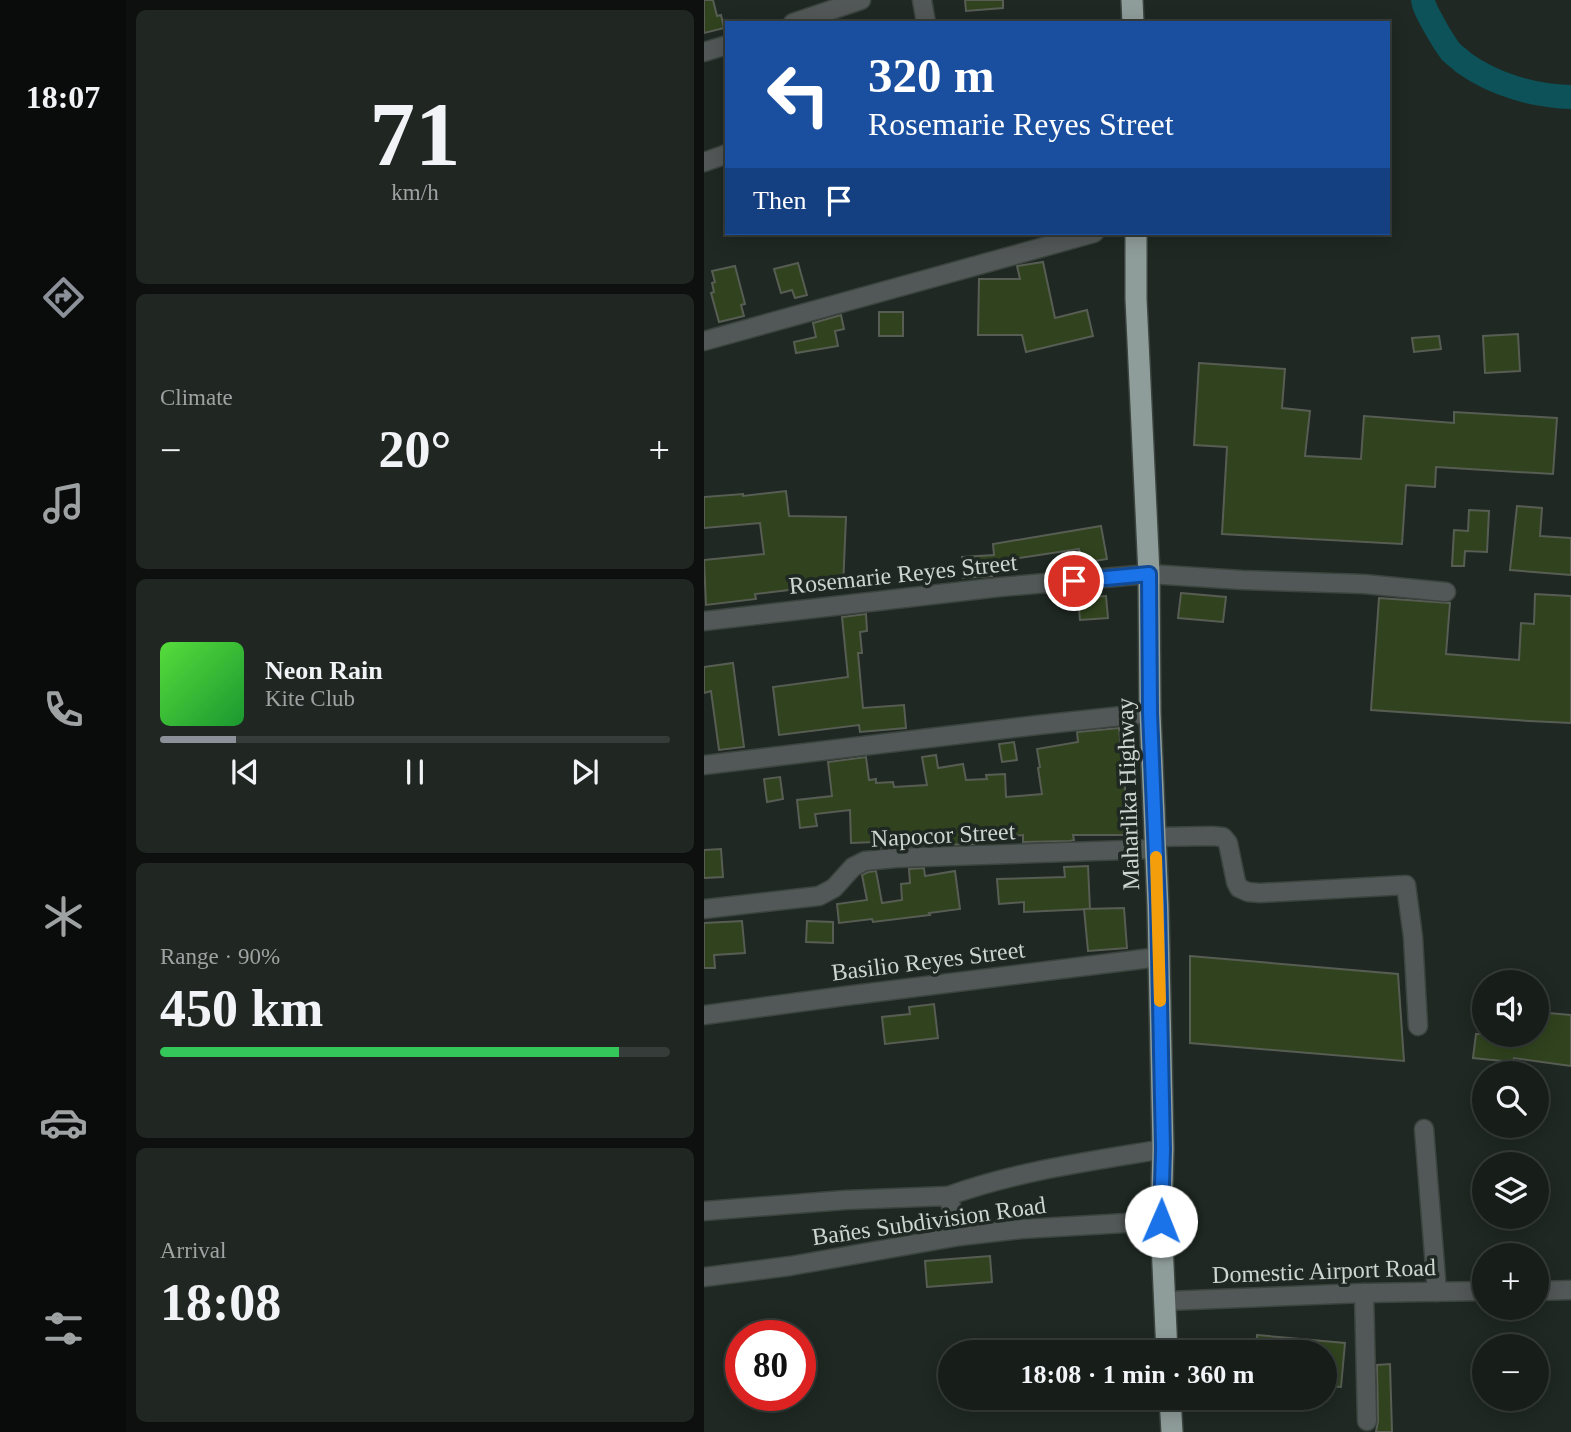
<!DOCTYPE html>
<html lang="en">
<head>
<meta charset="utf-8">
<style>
	:root { --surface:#171e1a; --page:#202723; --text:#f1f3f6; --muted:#9ea2a2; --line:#363c39; --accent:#8c9099 }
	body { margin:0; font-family:Georgia,serif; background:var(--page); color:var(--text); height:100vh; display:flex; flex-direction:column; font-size:26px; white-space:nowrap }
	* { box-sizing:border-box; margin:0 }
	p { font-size:23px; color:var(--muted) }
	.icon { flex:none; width:38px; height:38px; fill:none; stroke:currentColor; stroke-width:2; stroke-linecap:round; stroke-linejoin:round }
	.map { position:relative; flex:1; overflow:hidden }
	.panel { display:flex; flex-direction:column; gap:10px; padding:10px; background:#0d100e; width:578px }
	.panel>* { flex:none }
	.banner { position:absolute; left:21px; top:21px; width:665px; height:214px; border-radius:0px; box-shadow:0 4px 18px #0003,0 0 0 2px var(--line); background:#1a4fa0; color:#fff; overflow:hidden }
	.tools { position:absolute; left:768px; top:970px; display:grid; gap:14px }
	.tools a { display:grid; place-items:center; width:77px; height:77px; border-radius:50%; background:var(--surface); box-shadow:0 4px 18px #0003,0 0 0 2px var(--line); font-size:35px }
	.speed { position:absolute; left:21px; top:1320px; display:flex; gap:14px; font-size:35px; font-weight:700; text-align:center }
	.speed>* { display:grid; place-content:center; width:91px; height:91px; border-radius:50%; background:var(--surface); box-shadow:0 4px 18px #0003,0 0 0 2px var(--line); line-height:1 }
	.speed .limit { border:10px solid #d22; background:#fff; color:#111 }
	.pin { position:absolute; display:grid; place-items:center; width:60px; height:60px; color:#fff; margin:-30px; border:4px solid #fff; border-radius:50%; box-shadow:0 2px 7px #0007 }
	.me { position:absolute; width:77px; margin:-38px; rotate:1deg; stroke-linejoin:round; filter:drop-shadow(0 0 5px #0008) }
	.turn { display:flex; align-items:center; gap:24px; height:147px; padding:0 28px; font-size:32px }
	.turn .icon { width:91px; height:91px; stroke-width:2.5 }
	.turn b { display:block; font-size:49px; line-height:60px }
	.then { display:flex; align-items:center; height:66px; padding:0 28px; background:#0003; gap:14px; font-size:26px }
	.big { font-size:52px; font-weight:600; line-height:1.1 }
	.panel .tile { flex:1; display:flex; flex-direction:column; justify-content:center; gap:10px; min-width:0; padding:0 24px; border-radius:10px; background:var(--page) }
	.panel .dial { align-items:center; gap:0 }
	.dial b { font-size:91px; line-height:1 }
	.song { display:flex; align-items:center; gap:21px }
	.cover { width:84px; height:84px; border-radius:10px; background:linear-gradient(135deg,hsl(110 70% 55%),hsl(130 70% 35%)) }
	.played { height:7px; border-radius:4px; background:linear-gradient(90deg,var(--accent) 15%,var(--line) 15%) }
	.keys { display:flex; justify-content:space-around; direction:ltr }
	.heat { display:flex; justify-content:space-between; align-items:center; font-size:38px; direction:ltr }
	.charge { height:10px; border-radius:5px; background:linear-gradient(90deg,#34c759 90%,var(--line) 0) }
	.trip { position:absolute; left:234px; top:1340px; width:399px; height:70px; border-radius:35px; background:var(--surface); box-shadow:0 4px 18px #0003,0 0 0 2px var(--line); font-weight:600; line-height:70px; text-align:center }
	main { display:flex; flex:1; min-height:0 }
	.menu { display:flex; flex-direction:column; width:126px; justify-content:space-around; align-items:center; background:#090c0a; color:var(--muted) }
	.menu .icon { width:49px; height:49px }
	.menu .selected { color:var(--accent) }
	.menu b { font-size:32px; color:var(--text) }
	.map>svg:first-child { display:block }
</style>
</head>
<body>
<main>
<nav class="menu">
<b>18:07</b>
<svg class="icon selected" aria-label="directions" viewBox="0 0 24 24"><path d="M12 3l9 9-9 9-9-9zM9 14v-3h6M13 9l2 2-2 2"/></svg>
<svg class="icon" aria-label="music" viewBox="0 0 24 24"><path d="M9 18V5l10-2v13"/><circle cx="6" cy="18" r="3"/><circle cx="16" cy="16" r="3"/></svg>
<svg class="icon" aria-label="phone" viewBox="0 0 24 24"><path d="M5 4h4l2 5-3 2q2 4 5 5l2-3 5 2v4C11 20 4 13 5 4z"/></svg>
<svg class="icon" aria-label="climate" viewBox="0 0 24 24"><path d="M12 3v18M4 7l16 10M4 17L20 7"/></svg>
<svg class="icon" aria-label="car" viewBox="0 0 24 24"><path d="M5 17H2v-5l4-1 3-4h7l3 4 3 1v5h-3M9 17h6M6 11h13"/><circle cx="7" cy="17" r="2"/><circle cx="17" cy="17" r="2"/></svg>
<svg class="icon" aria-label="filters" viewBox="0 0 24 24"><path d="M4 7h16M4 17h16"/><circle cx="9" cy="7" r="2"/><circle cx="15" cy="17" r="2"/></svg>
</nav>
<section class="panel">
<div class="tile dial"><b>71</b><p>km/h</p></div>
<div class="tile"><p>Climate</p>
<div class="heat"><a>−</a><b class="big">20°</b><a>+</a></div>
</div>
<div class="tile">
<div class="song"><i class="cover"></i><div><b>Neon Rain</b><p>Kite Club</p></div></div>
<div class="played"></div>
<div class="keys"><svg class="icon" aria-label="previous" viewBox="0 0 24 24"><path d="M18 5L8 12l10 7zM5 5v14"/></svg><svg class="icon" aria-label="pause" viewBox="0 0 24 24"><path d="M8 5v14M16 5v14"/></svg><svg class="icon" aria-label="next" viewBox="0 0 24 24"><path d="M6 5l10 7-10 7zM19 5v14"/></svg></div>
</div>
<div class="tile"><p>Range · 90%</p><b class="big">450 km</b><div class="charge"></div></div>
<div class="tile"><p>Arrival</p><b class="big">18:08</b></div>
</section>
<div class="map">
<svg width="868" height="1432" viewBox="0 0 868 1432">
	<rect width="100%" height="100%" fill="#1f2822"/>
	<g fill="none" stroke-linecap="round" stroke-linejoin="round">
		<!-- river -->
		<path stroke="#0d5159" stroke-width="24" d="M719 0C720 9 726 17 730 25 735 34 741 44 747 52 751 56 756 59 760 63 791 85 830 96 868 97"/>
	</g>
	<!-- building -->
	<g fill="#30431e" stroke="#585d54" stroke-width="2">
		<polygon points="0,0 9,0 13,16 17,15 20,28 0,33"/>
		<polygon points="261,0 299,0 299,8 262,11"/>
		<polygon points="339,262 351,318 383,310 389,336 322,352 318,335 274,335 275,279 316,279 313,266"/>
		<polygon points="94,263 103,295 91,298 88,290 77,293 70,269"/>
		<polygon points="31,266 41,304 37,305 40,316 15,322 7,293 10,292 8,283 11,282 8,271"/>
		<rect x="175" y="312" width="24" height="24"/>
		<polygon points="137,315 140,329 131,331 134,346 92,353 90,342 112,337 109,323"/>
		<polygon points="814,334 816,371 781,373 779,336"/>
		<polygon points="735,336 737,349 710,352 708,338"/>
		<polygon points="495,363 581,369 578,408 606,411 601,456 657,459 660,416 750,423 750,412 853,418 849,474 732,467 731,487 702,485 698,544 518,534 523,447 490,445"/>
		<polygon points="82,491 85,516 142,517 139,587 93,585 93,589 51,594 52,599 2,605 0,560 60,554 56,523 0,528 0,497 39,494 39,496"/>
		<polygon points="813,506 838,508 836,536 867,538 867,575 806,570"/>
		<polygon points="765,510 785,511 783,552 761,551 760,566 748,566 750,530 764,531"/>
		<polygon points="397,526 403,559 378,563 375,549 302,560 304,571 288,573 288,576 259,578 258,557 290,555 289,544"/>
		<polygon points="477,593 522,597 519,622 474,618"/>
		<polygon points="831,594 867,596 867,723 825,721 667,710 675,598 746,603 742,654 815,660 817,623 830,624"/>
		<polygon points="402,596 404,618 376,620 374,598"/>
		<polygon points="162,614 163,631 156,632 158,653 154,653 159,708 200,705 202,728 156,732 155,725 75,735 69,687 144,677 138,617"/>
		<polygon points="29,663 40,747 15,750 7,691 0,693 0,667"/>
		<polygon points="415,728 420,781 421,781 421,835 369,835 370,840 366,841 319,842 319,835 275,839 275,844 188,846 188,847 172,848 172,842 147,843 146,810 111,814 113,826 96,828 93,800 128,796 124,762 162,757 165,780 172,779 172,783 189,782 190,787 223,785 218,757 232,755 234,768 259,764 262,780 283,779 282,775 301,774 302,797 338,794 334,768 336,767 333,749 374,742 373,732"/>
		<polygon points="310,742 313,760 298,762 295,744"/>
		<polygon points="76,777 79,799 63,802 60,779"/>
		<polygon points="17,849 19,877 0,878 0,850"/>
		<polygon points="384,866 386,909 320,912 320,902 295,904 293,879 361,877 360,867"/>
		<polygon points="220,868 221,876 251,871 256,909 225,913 226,915 169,922 168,919 135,923 133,904 163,900 158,875 164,872 172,871 178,903 198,900 197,884 206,883 205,869"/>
		<polygon points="420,908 423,948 384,951 380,909"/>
		<polygon points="38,921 41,953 10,955 11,968 0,968 0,923"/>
		<polygon points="103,921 129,922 129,943 102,942"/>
		<polygon points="486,956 694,974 700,1061 486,1043"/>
		<polygon points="230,1004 234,1038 181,1044 178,1017 206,1014 205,1007"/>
		<polygon points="833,1012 867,1015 867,1066 810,1058 809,1062 769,1058 772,1034 833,1034"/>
		<polygon points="286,1256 288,1282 223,1287 221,1261"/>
		<polygon points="553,1335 641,1343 637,1387 621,1386 621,1353 552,1353"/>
		<polygon points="686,1364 688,1432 672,1432 674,1421 673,1365"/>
	</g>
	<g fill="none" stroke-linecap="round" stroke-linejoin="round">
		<!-- minor casing -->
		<g stroke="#3b443e" stroke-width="21">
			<g id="minor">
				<polyline points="218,0 222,23"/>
				<polyline points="89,23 157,0"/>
				<polyline points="0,52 23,45"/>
				<polyline points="0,162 23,154"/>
				<polyline points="0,341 390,233"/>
				<polyline points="0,621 296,587 445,574 538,580 660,584 742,592"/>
				<polyline points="0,765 334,725 446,713"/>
				<polyline points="451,837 508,836 519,837 524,843 532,882 535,888 544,892 556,893 702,885 709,937 714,1026"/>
				<polyline points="0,909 115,896 130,888 149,867 161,861 192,858 451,849"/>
				<polyline points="0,1015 141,996 455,957"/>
				<polyline points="720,1129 733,1292"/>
				<path d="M244 1196C313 1171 387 1161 459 1149"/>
				<polyline points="0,1211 141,1200 244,1196 256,1236"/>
				<polyline points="0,1277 86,1266 256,1236 318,1229 457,1221"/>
				<polyline points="833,1291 868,1290"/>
				<polyline points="660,1293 663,1421"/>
				<polyline points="462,1301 660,1293 780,1291"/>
			</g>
		</g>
		<!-- highway casing -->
		<g stroke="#3b443e" stroke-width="24">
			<g id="highway">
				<polyline points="428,0 429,23"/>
				<polyline points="432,233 432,299 445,574 446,713 454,906 459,1149 457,1221 463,1353"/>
				<polyline points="466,1398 468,1432"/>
			</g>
		</g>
		<!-- minor -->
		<use href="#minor" stroke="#525857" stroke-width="18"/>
		<!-- highway -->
		<use href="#highway" stroke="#8f9d9a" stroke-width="21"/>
	</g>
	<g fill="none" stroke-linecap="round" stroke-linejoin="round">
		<!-- route casing -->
		<g stroke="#114b97" stroke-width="18">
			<polyline id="route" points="370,581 445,574 446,713 454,906 459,1149 457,1221"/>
		</g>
		<!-- route -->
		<use href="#route" stroke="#1a73e8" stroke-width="12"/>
		<!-- slow -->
		<polyline stroke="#f59e0b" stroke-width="12" points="452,857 456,1001"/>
	</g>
	<g text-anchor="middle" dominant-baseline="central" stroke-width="7" stroke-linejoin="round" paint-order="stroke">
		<!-- street labels -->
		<g font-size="24" fill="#cfd5d1" stroke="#1f2822">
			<text transform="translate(199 574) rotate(-6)">Rosemarie Reyes Street</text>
			<text transform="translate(424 794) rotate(-92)">Maharlika Highway</text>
			<text transform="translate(239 835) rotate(-3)">Napocor Street</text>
			<text transform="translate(224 961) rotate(-7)">Basilio Reyes Street</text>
			<text transform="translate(225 1221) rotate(-8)">Bañes Subdivision Road</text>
			<text transform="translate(620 1271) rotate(-2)">Domestic Airport Road</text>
		</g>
	</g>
</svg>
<div class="tools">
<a><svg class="icon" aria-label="sound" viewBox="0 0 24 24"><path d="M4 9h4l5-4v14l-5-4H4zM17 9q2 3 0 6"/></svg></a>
<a><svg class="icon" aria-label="search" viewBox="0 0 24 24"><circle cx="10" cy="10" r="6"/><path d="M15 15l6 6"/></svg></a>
<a><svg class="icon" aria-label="layers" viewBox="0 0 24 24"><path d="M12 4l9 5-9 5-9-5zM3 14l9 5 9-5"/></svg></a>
<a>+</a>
<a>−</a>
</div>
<div class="speed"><div class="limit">80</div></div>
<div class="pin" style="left:370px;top:581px;background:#d93025"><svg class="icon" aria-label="arrive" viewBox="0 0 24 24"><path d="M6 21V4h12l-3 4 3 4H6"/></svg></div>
<svg class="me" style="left:457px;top:1221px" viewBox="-20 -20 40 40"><circle r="19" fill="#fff"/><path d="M0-13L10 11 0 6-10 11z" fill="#1a73e8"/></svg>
<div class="trip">18:08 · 1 min · 360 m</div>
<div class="banner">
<div class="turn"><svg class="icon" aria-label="left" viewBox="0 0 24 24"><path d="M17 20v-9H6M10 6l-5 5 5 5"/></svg><div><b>320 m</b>Rosemarie Reyes Street</div></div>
<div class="then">Then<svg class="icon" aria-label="arrive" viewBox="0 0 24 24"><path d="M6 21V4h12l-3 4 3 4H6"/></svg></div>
</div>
</div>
</main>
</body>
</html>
